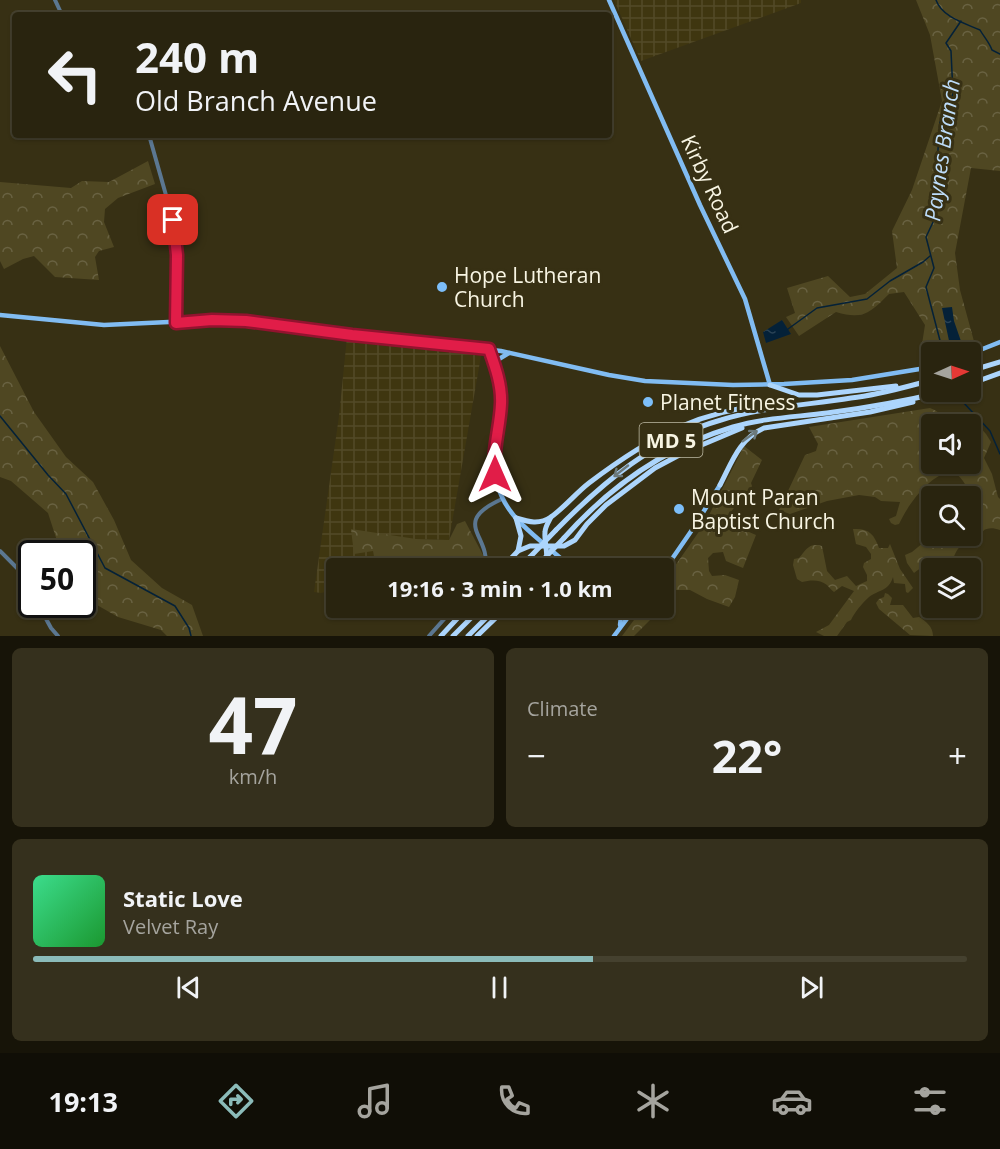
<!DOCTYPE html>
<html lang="en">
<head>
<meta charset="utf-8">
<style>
	:root { --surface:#29240f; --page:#35301d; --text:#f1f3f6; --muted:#a5a49e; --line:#45412f; --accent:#8bbbb9 }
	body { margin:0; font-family:"Open Sans",sans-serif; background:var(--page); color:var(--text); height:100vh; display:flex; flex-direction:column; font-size:22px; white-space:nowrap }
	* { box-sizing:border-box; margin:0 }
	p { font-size:20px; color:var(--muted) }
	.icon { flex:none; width:33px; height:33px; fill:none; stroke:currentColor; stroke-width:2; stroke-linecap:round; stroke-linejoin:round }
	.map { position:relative; height:636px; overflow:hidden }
	.drawer { display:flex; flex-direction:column; gap:12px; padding:12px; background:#171408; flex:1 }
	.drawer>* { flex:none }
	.top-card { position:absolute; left:12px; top:12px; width:600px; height:126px; border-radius:6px; box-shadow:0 2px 4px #0004,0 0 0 2px var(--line); background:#29240f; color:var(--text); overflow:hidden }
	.needle { width:39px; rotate:87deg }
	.fabs { position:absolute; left:921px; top:342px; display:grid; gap:12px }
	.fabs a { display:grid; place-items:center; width:60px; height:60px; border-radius:6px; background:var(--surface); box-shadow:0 2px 4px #0004,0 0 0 2px var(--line); font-size:30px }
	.speed { position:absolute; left:18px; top:540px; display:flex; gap:12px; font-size:30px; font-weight:700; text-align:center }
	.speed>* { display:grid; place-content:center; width:78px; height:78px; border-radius:50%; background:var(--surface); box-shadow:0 2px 4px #0004,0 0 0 2px var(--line); line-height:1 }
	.speed .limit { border:3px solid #111; border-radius:9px; background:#fff; color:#111 }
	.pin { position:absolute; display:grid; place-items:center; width:51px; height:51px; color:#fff; margin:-26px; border-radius:12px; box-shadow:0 3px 9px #0006 }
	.me { position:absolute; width:66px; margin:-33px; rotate:0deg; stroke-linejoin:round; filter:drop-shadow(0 0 4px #0008) }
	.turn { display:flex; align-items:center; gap:21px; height:126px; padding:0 24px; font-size:27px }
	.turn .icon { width:78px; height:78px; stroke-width:2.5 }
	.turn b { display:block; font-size:42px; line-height:51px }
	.big { font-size:45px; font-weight:700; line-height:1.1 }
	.drawer .widget { flex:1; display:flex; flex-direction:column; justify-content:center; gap:9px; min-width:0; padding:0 21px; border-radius:9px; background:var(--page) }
	.drawer .dial { align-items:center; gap:0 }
	.dial b { font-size:78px; line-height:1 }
	.song { display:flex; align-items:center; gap:18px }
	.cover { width:72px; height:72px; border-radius:9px; background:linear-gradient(135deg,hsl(150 70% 55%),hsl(130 70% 35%)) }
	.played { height:6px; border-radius:3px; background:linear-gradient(90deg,var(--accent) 60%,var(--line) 60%) }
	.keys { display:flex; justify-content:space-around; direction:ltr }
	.heat { display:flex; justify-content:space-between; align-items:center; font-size:33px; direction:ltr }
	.drawer .tiles { flex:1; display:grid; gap:12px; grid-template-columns:1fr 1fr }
	.widget:last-child { grid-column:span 2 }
	.trip { position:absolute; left:326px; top:558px; width:348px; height:60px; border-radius:6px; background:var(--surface); box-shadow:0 2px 4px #0004,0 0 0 2px var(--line); font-weight:700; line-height:60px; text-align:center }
	.menu { display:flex; height:96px; justify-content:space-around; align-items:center; background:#100e06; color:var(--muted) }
	.menu .icon { width:42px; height:42px }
	.menu .on { color:var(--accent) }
	.menu b { font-size:27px; color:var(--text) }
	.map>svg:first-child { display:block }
</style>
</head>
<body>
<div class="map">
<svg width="1000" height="636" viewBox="0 0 1000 636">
	<defs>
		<pattern id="industrial-grid" width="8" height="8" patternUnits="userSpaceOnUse" patternTransform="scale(1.5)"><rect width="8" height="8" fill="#3f3610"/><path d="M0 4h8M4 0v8" fill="none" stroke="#524a27"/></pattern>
		<pattern id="forest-crowns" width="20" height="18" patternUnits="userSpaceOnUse" patternTransform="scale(1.5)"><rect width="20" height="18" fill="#4f4722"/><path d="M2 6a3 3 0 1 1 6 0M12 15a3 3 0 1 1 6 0" fill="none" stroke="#696242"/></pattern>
		<pattern id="water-ripples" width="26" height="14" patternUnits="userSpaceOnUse" patternTransform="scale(1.5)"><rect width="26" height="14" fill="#042138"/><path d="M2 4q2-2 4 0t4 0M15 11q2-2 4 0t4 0" fill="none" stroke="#294255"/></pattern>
	</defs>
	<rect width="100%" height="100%" fill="#373014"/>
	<!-- industrial -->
	<g fill="url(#industrial-grid)">
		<polygon points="614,0 801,0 801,3 641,61"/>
		<polygon points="347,337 480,353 481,356 449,540 416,539 373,551 376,568 336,568 336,589 321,593 314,592 339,416"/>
	</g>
	<!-- forest -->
	<g fill="url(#forest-crowns)">
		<path d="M916 0H1000V171L971 168 955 253 960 290 975 345 951 352H932L931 359 922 362V344L925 325 904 292 889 294C870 313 863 320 836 312L799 336 786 317 795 313 787 288 828 276 850 297 865 294 897 268 892 231 912 190 942 101 930 35Z"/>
		<polygon points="148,161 155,184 118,198 105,209 104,222 114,247 99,251 95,257 99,280 55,277 34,256 23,259 4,269 0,261 0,182 71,188 82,181 109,182"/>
		<polygon points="0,346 34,412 66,457 93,482 114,520 131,560 162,588 192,605 203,636 167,636 161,630 118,617 83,597 82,554 61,553 48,513 11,481 0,477"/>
		<path d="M930 408C940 411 944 420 954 424H932V464H970V424H955L963 422 974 421 986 434 991 442 984 458 992 474 998 497 1000 499V530C988 526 982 529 975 540 955 545 957 551 949 568 934 570 929 560 914 573L907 563 905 555 912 552 929 538 935 545 939 542 938 536H970V496H967C969 486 961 477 953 471 930 474 909 503 899 524L895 525 891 523 889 519 896 516 900 502 881 501 875 497 859 495 827 501 790 514 779 510 805 455 816 451 818 444 809 427Z"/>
		<path d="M744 446 762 460 751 483 752 486C746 500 727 508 728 523L756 535 743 568 726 561 723 552 713 553 708 558 709 571 712 576 725 575 739 580 735 597 729 607 707 599 690 590H675L671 587 663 593V583L705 523Z"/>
		<polygon points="465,521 483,555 482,566 480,568 457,568 450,563 440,563 418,568 376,568 373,551 354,554 351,529 416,539 449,540 457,524"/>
		<path d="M853 529C869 528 874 534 879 548H888L890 544 900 569 913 588 908 593 906 592 905 584 894 583 893 577C889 591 878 590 869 597 863 602 854 613 851 620L847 622 837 636H824L816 632 829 625 854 591 842 586 834 592C831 590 829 587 827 585 820 579 810 580 802 582L797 579 793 565 794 559 799 558C806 550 809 542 822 546L827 571 835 580 847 576 856 586 867 581V575L863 567 864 563 871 559V554L866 547 856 544Z"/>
		<path d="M885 593 888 594 892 598 890 605H903L913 618 919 617C926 621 933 627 933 636L910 635 879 609 876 603 879 599 884 597Z"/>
		<polygon points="643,608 662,608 634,636 622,636"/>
	</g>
	<!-- water -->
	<g fill="url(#water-ripples)">
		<polygon points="952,307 954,321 963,347 951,350 942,308"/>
		<polygon points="782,320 791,334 766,343 763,332"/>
	</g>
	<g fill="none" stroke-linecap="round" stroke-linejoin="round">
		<!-- stream -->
		<g stroke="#042138" stroke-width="1.5">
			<path d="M936 0C942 17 964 23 980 30 984 37 989 42 992 50L1000 54"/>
			<polyline points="788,329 817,308 867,299 890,281 923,262 930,256"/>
			<polyline points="943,352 926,287 934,268 926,237 935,218 934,205 940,122 953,94 951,51 946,43 961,21"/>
			<polyline points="960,394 963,402 990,431 1000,454"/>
			<polyline points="0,416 48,475 66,494 105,568 175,606 189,628 191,636"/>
		</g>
		<!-- minor -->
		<g stroke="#5b7791" stroke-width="4">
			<polyline points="55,0 62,15"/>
			<polyline points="149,135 173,220 177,256 176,322"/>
			<polyline points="0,551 18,569 32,591"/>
			<path d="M485 568C492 536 449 523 502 499"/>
			<polyline points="38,604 51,628 58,636"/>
			<polyline points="429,636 454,608"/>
		</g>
		<!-- major -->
		<g stroke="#81bcf2" stroke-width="4.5">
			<polyline points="609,0 700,205 745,299 770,385"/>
			<polyline points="0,315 104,325 212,320 246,321 364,336 501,351 609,375 645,381 733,385 784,384 852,380 932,367"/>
			<path d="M489 349C495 366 502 384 501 402 500 435 486 465 502 497 511 517 529 531 545 545"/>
			<polyline points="970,354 1000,342"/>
			<polyline points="496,368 499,359 509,353"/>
			<polyline points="551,550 572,568"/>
			<polyline points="663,572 694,527 720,485"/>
			<polyline points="620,625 622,608"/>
			<polyline points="614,636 635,608"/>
		</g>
		<!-- highway -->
		<g stroke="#acd5fc" stroke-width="5">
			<polyline points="970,371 1000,362"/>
			<polyline points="970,384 1000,373"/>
			<polyline points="770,385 799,395 817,395 896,386"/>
			<path d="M720 485C732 462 739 439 764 428L870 412 913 402"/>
			<path d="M516 518C529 522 539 525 551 517 565 507 576 493 589 483 651 436 704 407 783 404"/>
			<polyline points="516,518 521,536 518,551"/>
			<path d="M556 530C603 482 654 439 721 420 763 407 808 405 851 398 879 395 905 387 932 380"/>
			<path d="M564 538C610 486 666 447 733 427 763 418 796 417 827 413 866 408 905 401 943 392"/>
			<polyline points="502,568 518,551 530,546 564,546 575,540 587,524 606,505 655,468 685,452 742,428"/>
			<polyline points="519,568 530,557"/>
			<path d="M544 568C550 556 544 545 545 532 545 527 549 521 551 517"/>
			<polyline points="550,568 568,566"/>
			<polyline points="441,636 467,608"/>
			<polyline points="453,636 481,608"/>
			<polyline points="468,636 496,608"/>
			<polyline points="477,636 506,608"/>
		</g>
		<!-- highway-bridge -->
		<g stroke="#acd5fc" stroke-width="5">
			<polyline points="530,557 556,530"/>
			<polyline points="539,564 564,538"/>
		</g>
	</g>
	<!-- one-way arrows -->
	<defs><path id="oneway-shaft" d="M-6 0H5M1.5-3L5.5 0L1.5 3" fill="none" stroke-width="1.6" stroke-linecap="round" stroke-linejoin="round" transform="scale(1.5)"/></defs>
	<g stroke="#6c7a7c">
		<use href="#oneway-shaft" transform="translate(750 436) rotate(-36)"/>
		<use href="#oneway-shaft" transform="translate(621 471) rotate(142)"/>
	</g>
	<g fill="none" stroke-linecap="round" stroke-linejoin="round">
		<!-- route casing -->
		<g stroke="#92132f" stroke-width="15">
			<path id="route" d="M173 220 177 255 176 323 212 320 246 321 352 335 489 349C495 366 502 385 501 404 500 428 492 450 495 474"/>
		</g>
		<!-- route -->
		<use href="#route" stroke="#e11d48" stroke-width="10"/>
	</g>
	<!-- markers -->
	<g fill="#7cbef9" stroke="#373014" stroke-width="2">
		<circle cx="442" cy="287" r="6"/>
		<circle cx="648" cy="402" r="6"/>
		<circle cx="679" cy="509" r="6"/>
	</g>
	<g text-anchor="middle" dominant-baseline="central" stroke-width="6" stroke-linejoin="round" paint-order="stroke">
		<!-- shield labels -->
		<rect fill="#373014" stroke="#bebaa5" stroke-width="1.5" x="639.5" y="423" width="63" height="34" rx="4.5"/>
		<g font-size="20" font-weight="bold" fill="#f8f5e3">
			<text x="671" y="440">MD 5</text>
		</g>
		<!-- street labels -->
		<g font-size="21" fill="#f8f5e3" stroke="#373014">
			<text transform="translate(710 184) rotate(65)">Kirby Road</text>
		</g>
		<!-- poi labels -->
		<g font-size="21" fill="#f8f5e3" stroke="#373014" text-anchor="start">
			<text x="454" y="275">Hope Lutheran<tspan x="454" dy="24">Church</tspan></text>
			<text x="660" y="402">Planet Fitness</text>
			<text x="691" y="497">Mount Paran<tspan x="691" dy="24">Baptist Church</tspan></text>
		</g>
		<!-- water labels -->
		<g font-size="22" font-style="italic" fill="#bddcf9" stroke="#373014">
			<text transform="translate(941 150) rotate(-82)">Paynes Branch</text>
		</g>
	</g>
</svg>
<div class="fabs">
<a><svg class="needle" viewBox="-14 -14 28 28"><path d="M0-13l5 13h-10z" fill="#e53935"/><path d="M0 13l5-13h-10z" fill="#a5a49e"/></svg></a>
<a><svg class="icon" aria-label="sound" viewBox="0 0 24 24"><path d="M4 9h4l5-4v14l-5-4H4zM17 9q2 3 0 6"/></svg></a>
<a><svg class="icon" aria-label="search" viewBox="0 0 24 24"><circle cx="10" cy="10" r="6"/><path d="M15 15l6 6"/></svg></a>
<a><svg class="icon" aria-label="layers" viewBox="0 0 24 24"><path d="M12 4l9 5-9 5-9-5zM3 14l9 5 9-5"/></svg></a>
</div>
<div class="speed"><div class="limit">50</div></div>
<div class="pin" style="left:173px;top:220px;background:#d93025"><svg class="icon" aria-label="arrive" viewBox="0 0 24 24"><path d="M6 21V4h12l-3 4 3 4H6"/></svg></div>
<svg class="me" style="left:495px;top:474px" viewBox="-20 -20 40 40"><path d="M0-17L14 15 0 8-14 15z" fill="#e11d48" stroke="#fff" stroke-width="4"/></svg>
<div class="trip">19:16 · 3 min · 1.0 km</div>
<div class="top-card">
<div class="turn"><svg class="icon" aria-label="left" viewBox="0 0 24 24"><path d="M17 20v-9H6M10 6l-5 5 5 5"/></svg><div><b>240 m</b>Old Branch Avenue</div></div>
</div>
</div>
<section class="drawer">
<div class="tiles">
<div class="widget dial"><b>47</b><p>km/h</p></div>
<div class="widget"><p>Climate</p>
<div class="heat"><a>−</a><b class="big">22°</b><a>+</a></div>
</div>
<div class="widget">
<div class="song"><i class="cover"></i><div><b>Static Love</b><p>Velvet Ray</p></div></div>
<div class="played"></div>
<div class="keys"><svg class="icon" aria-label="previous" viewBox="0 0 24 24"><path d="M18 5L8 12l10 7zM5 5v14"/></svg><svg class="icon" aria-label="pause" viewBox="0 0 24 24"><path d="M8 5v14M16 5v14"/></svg><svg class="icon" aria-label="next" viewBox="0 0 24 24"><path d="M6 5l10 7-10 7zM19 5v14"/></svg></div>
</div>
</div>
</section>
<nav class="menu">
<b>19:13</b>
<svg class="icon on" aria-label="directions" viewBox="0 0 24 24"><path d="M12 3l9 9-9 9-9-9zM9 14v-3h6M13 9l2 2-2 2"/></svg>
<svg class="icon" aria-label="music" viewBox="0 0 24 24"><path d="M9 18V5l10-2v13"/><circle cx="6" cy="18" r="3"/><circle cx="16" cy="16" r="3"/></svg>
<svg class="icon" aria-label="phone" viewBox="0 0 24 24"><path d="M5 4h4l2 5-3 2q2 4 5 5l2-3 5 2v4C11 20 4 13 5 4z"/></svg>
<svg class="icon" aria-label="climate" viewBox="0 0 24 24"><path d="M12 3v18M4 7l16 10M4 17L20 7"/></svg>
<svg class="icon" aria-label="car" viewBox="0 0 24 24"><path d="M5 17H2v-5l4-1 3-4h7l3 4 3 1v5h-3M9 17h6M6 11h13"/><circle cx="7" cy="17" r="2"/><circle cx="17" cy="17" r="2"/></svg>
<svg class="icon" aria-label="filters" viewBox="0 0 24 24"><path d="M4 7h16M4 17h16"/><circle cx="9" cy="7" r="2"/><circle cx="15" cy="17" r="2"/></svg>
</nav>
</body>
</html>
